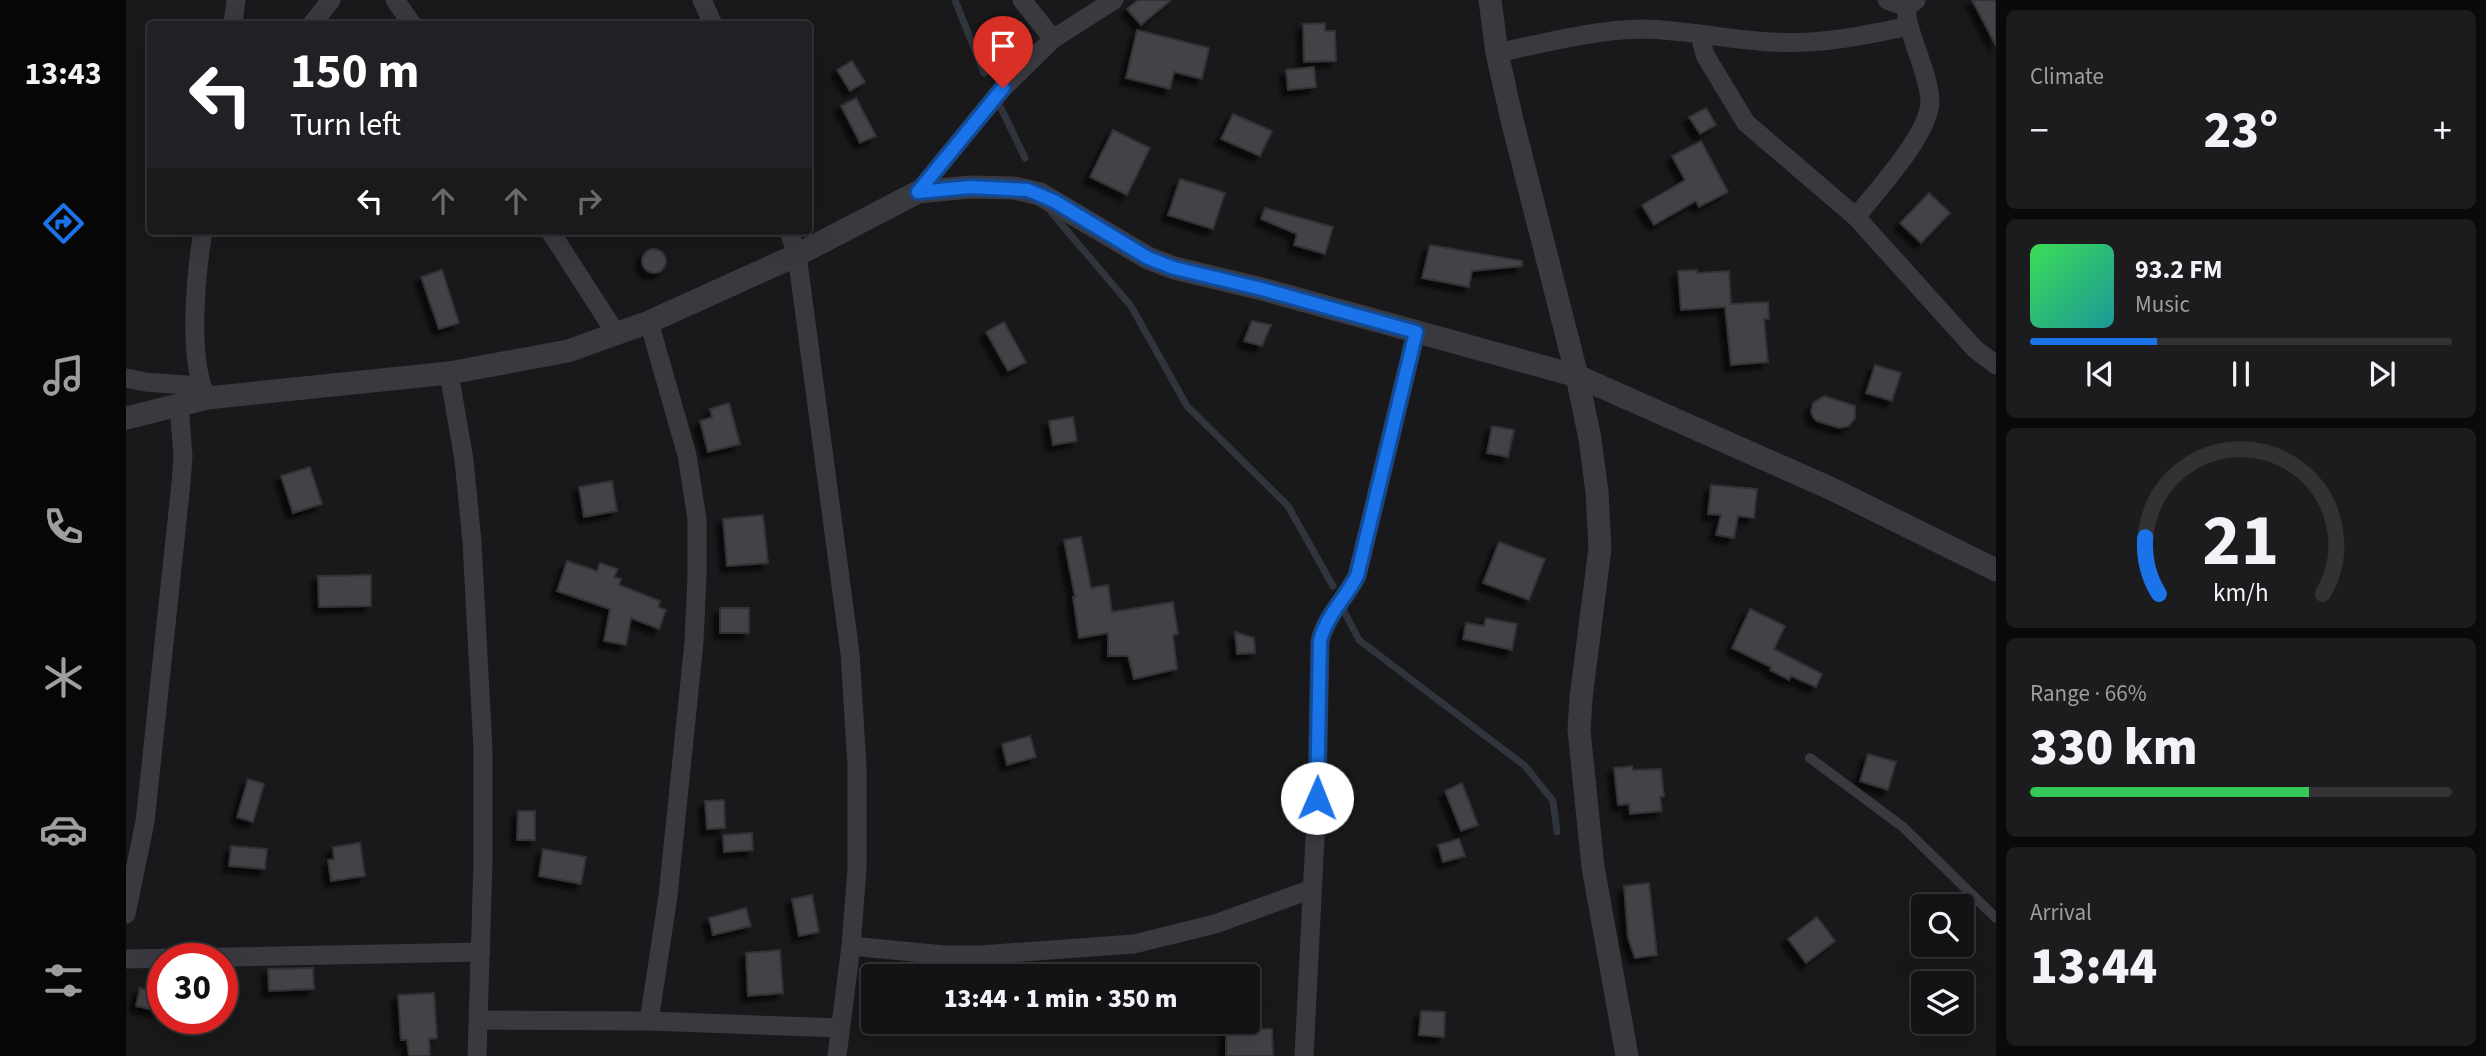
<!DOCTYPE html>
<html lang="en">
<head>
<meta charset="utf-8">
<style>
	:root { --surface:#131214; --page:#1c1b1d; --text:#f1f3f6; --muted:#9d9ea0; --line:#323234; --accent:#1a73e8 }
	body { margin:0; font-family:"Source Sans 3",sans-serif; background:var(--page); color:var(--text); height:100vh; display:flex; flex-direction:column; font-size:26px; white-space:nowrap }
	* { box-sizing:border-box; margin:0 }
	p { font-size:23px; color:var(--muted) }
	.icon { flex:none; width:38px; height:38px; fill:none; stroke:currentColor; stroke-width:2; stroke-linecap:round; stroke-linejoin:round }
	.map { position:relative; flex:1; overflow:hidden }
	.side { display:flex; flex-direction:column; gap:10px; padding:10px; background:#0a0a0b; width:490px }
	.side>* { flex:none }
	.top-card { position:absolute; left:21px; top:21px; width:665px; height:214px; border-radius:7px; box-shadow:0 7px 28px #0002,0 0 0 2px var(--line); background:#202124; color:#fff; overflow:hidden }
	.controls { position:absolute; left:1785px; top:894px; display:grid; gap:14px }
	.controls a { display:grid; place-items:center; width:63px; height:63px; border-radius:7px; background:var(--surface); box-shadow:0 7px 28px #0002,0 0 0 2px var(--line); font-size:35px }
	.speed { position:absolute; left:21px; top:943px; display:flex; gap:14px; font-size:35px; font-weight:700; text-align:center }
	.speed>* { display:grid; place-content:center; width:91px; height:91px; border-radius:50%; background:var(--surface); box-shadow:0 7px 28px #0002,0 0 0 2px var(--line); line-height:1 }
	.speed .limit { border:10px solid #d22; background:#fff; color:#111 }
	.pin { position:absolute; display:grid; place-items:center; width:60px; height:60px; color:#fff; margin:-72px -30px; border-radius:50% 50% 50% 0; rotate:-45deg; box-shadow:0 0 7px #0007 }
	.pin .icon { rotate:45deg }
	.me { position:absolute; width:77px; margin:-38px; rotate:1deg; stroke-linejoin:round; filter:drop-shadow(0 0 5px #0008) }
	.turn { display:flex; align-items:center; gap:24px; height:147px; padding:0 28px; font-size:32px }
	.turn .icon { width:91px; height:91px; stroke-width:2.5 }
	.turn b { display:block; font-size:49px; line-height:60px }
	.lanes { display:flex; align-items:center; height:66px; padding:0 28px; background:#0003; justify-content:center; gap:35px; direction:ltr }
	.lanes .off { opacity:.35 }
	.big { font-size:52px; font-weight:800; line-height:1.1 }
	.side .card { flex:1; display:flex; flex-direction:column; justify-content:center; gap:10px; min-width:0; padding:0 24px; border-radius:10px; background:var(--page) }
	.side .dial { align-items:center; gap:0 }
	.dial svg { height:182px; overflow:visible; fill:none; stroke:var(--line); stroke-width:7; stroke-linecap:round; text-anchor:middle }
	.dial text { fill:var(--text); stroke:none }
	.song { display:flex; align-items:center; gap:21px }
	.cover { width:84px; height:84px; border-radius:10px; background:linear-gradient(135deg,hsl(130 70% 55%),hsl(180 70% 35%)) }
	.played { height:7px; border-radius:4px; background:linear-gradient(90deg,var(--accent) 30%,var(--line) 30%) }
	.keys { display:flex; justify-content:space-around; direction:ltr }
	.heat { display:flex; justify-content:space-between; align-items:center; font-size:38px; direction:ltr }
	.charge { height:10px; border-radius:5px; background:linear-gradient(90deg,#34c759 66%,var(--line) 0) }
	.trip { position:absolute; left:735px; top:964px; width:399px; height:70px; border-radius:7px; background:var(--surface); box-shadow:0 7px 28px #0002,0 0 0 2px var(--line); font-weight:800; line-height:70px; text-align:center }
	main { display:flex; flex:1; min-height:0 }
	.tab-bar { display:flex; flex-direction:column; width:126px; justify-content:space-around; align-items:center; background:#080708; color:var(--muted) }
	.tab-bar .icon { width:49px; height:49px }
	.tab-bar .on { color:var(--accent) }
	.tab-bar b { font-size:32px; color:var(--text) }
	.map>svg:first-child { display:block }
</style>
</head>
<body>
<main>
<nav class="tab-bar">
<b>13:43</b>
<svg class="icon on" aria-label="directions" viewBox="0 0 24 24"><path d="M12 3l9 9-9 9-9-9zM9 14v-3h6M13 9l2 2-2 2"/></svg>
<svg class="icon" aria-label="music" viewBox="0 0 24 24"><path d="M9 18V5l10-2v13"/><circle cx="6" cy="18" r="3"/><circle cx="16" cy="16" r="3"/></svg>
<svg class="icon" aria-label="phone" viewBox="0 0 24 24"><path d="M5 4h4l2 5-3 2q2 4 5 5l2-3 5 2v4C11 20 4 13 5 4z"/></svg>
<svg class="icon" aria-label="climate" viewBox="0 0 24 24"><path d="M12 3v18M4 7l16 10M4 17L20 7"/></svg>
<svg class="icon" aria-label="car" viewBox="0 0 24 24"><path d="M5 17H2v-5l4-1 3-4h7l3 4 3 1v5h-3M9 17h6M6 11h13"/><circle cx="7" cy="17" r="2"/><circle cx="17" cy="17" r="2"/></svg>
<svg class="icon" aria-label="filters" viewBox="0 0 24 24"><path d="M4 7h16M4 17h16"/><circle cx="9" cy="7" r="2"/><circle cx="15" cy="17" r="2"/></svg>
</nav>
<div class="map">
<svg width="1870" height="1056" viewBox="0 0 1870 1056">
	<defs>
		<filter id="shadow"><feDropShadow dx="-6" dy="6" stdDeviation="2" flood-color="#0009"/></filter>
	</defs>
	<rect width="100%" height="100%" fill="#19181a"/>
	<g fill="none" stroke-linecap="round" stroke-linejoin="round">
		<!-- stream -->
		<g stroke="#2f343d" stroke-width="7">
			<polyline points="829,0 858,73"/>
			<polyline points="875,108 899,158"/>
			<polyline points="925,212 1005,306 1061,406 1162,506 1207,586"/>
			<polyline points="1218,611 1233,640 1399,766 1427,801 1431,832"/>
		</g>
	</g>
	<!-- building -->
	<g fill="#434247" stroke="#333236" stroke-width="2" filter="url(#shadow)">
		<polygon points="1012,0 1045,0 1015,25 1001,9"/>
		<polygon points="1846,0 1870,0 1870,46"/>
		<polygon points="1199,23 1199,31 1209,31 1210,61 1178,62 1177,24"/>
		<polygon points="1011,30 1083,48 1076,79 1048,72 1044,89 1000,78"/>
		<polygon points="726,61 739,82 724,91 711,70"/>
		<polygon points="1188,67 1190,87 1162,90 1160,70"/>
		<polygon points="730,98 750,136 734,143 715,106"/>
		<polygon points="1580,108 1590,125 1574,134 1563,117"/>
		<polygon points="1107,114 1146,131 1134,156 1095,139"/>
		<polygon points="987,130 1024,148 1001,195 964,177"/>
		<polygon points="1575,141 1602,192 1573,207 1570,201 1528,225 1516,205 1559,180 1546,156"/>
		<polygon points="1054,179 1099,193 1087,229 1042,215"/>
		<polygon points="1803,193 1824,213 1795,243 1774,223"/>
		<polygon points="1139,208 1207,227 1199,254 1168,245 1171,234 1135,219"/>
		<polygon points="1304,245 1396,261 1396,266 1346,271 1343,287 1296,278"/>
		<circle cx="528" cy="261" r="12"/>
		<polygon points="316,270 333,323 313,329 295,277"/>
		<polygon points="1571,270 1571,273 1603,271 1605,304 1642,302 1643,319 1638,319 1642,362 1605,365 1599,307 1555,310 1552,271"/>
		<polygon points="1126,321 1145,325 1136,346 1118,341"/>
		<polygon points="878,322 900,362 882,371 860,332"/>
		<polygon points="1749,365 1775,373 1766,401 1740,393"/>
		<polygon points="1698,396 1729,406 1729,418 1723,426 1713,428 1691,421 1687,417 1685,412 1687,403"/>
		<polygon points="603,403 614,444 582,452 574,421 586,417 584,409"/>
		<polygon points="947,417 951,441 927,445 923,421"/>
		<polygon points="1366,426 1388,430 1382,457 1361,453"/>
		<polygon points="184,467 196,504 167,513 155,476"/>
		<polygon points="486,481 491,511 458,517 453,487"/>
		<polygon points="1585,485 1631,489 1628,518 1612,516 1608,538 1590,535 1595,515 1582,514"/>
		<polygon points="637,515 642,563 601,566 597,519"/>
		<polygon points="955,537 965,588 982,585 986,612 1047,602 1052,634 1047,635 1051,669 1008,679 1002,656 982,656 982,633 953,638 947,597 949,597 938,540"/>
		<polygon points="1373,542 1419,559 1403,600 1357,583"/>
		<polygon points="441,561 471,571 474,563 492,569 488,577 495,579 493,585 534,601 532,607 540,610 533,629 505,618 500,645 478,641 484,609 431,591"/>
		<polygon points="245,575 245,606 193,607 192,576"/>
		<rect x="594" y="608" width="29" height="25"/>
		<polygon points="1624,609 1659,626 1648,649 1696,674 1690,687 1665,676 1663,680 1644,670 1645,667 1606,648"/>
		<polygon points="1360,618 1391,624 1386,650 1337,639 1340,623 1358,626"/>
		<polygon points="1109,632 1128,638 1129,653 1111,654"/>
		<polygon points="904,736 910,757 881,765 876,744"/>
		<polygon points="1742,754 1770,762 1762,790 1734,781"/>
		<polygon points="1506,766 1507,770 1535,769 1538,796 1534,797 1536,811 1504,814 1503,804 1492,805 1488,768"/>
		<polygon points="122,779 138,784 127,822 111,817"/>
		<polygon points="1336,783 1352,825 1335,831 1319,791"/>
		<polygon points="598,800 599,828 581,829 579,801"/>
		<polygon points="392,811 409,811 409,840 391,840"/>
		<polygon points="626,833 627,850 598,852 597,835"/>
		<polygon points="1333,839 1339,856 1317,862 1312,845"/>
		<polygon points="234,843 239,876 205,881 202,860 208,859 207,847"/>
		<polygon points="105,846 141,849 139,869 103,866"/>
		<polygon points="417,849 460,857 455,884 413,876"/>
		<polygon points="1523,883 1531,955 1509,958 1502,938 1498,886"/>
		<polygon points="686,895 693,932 673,936 666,899"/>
		<polygon points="620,908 625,926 587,935 583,918"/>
		<polygon points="1691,917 1709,941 1680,963 1662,939"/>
		<polygon points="654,950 657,993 622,996 620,953"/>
		<polygon points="187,968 188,989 143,991 142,969"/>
		<polygon points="14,988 37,994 37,1012 10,1006"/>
		<polygon points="308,993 311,1038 303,1039 304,1056 283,1056 281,1040 275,1040 272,995"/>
		<polygon points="1295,1011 1319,1012 1318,1037 1293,1035"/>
		<polygon points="1100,1029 1146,1029 1147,1056 1100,1056"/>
	</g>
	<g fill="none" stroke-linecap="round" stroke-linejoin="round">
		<!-- service -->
		<polyline stroke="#3a393f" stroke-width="10" points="1684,758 1777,827 1870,918"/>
		<!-- minor -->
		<g stroke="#3a393f" stroke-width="19">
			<polyline points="269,0 286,24"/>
			<polyline points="576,0 587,24"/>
			<polyline points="896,0 927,39"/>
			<polyline points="1761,0 1781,7"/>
			<path d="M1790 0 1781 7V17C1786 44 1802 72 1804 100 1805 133 1750 191 1730 217L1849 349 1870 365"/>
			<polyline points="107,24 110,0"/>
			<polyline points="186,24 205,0"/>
			<polyline points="1574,35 1579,55 1620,123 1730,217"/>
			<path d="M1371 53C1417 43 1472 29 1518 29 1561 30 1603 40 1646 42 1692 45 1737 36 1783 26"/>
			<polyline points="792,192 877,88 927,39 988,0"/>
			<path d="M77 231C70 273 61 361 81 398"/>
			<polyline points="424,231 491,335"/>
			<polyline points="663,231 671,255 724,653 731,766 731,869 725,946 711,1056"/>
			<polyline points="523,322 561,455 571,519 571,576 568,642 542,896 523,1021"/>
			<polyline points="323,373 338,460 346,542 357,750 357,863 351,1056"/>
			<polyline points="0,378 19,382 74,386"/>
			<polyline points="0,914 19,822 55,483 57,456 53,404"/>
			<polyline points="725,946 818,955 854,955 1008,944 1089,924 1186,889"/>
			<polyline points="0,959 355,952"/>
			<polyline points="353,1020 523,1021 714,1028"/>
			<path d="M1178 1056 1191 798 1194 641C1200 616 1219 599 1231 576L1290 332"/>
		</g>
		<!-- tertiary -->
		<g stroke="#3a393f" stroke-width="23">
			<polyline points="1364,0 1371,53 1386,120 1451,376 1464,439 1471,492 1474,548 1455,698 1453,730 1467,867 1501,1056"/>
			<polyline points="0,418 81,398 323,373 442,351 523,322 671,255 792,192 844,187 888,188 914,194 1022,258 1048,268 1136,289 1451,376 1706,489 1870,570"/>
		</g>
	</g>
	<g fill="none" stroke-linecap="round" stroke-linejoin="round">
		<!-- route casing -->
		<g stroke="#114b97" stroke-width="18">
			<path id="route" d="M877 88 792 192 844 187 902 190 928 201 1022 258 1048 268 1136 289 1290 332 1231 576C1219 599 1200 616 1194 641L1191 798"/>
		</g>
		<!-- route -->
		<use href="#route" stroke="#1a73e8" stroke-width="12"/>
	</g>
</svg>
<div class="controls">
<a><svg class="icon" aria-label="search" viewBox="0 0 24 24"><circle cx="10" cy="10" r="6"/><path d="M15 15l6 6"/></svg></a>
<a><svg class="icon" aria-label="layers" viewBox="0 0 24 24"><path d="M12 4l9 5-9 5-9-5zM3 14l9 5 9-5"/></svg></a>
</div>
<div class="speed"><div class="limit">30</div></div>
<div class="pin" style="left:877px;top:88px;background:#d93025"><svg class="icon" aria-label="arrive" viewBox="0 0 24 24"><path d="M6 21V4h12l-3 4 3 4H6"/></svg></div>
<svg class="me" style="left:1191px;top:798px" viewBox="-20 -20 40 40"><circle r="19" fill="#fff"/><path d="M0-13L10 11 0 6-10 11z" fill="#1a73e8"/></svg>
<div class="trip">13:44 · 1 min · 350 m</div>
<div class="top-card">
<div class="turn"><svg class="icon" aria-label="left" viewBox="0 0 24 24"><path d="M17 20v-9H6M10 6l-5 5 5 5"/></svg><div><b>150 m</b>Turn left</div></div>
<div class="lanes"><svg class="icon" aria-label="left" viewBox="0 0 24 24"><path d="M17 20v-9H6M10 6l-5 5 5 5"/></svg><svg class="icon off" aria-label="ahead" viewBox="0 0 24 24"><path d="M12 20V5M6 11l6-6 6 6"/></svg><svg class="icon off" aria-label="ahead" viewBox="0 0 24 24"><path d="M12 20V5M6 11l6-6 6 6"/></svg><svg class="icon off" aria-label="right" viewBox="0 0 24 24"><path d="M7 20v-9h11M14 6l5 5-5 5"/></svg></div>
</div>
</div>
<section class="side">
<div class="card"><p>Climate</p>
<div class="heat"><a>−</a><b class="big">23°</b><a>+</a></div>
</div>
<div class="card">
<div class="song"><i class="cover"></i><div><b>93.2 FM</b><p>Music</p></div></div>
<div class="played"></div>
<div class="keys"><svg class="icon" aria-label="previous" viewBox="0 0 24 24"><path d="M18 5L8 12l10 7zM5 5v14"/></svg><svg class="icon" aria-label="pause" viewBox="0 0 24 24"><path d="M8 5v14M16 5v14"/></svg><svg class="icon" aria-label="next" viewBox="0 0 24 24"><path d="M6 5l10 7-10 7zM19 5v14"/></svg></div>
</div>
<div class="card dial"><svg viewBox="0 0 100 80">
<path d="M14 69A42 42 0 1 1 86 69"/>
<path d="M14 69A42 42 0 0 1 8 44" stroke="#1a73e8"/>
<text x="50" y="56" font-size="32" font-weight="700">21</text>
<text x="50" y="72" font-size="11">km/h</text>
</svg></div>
<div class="card"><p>Range · 66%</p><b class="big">330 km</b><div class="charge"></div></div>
<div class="card"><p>Arrival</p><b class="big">13:44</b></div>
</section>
</main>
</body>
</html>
